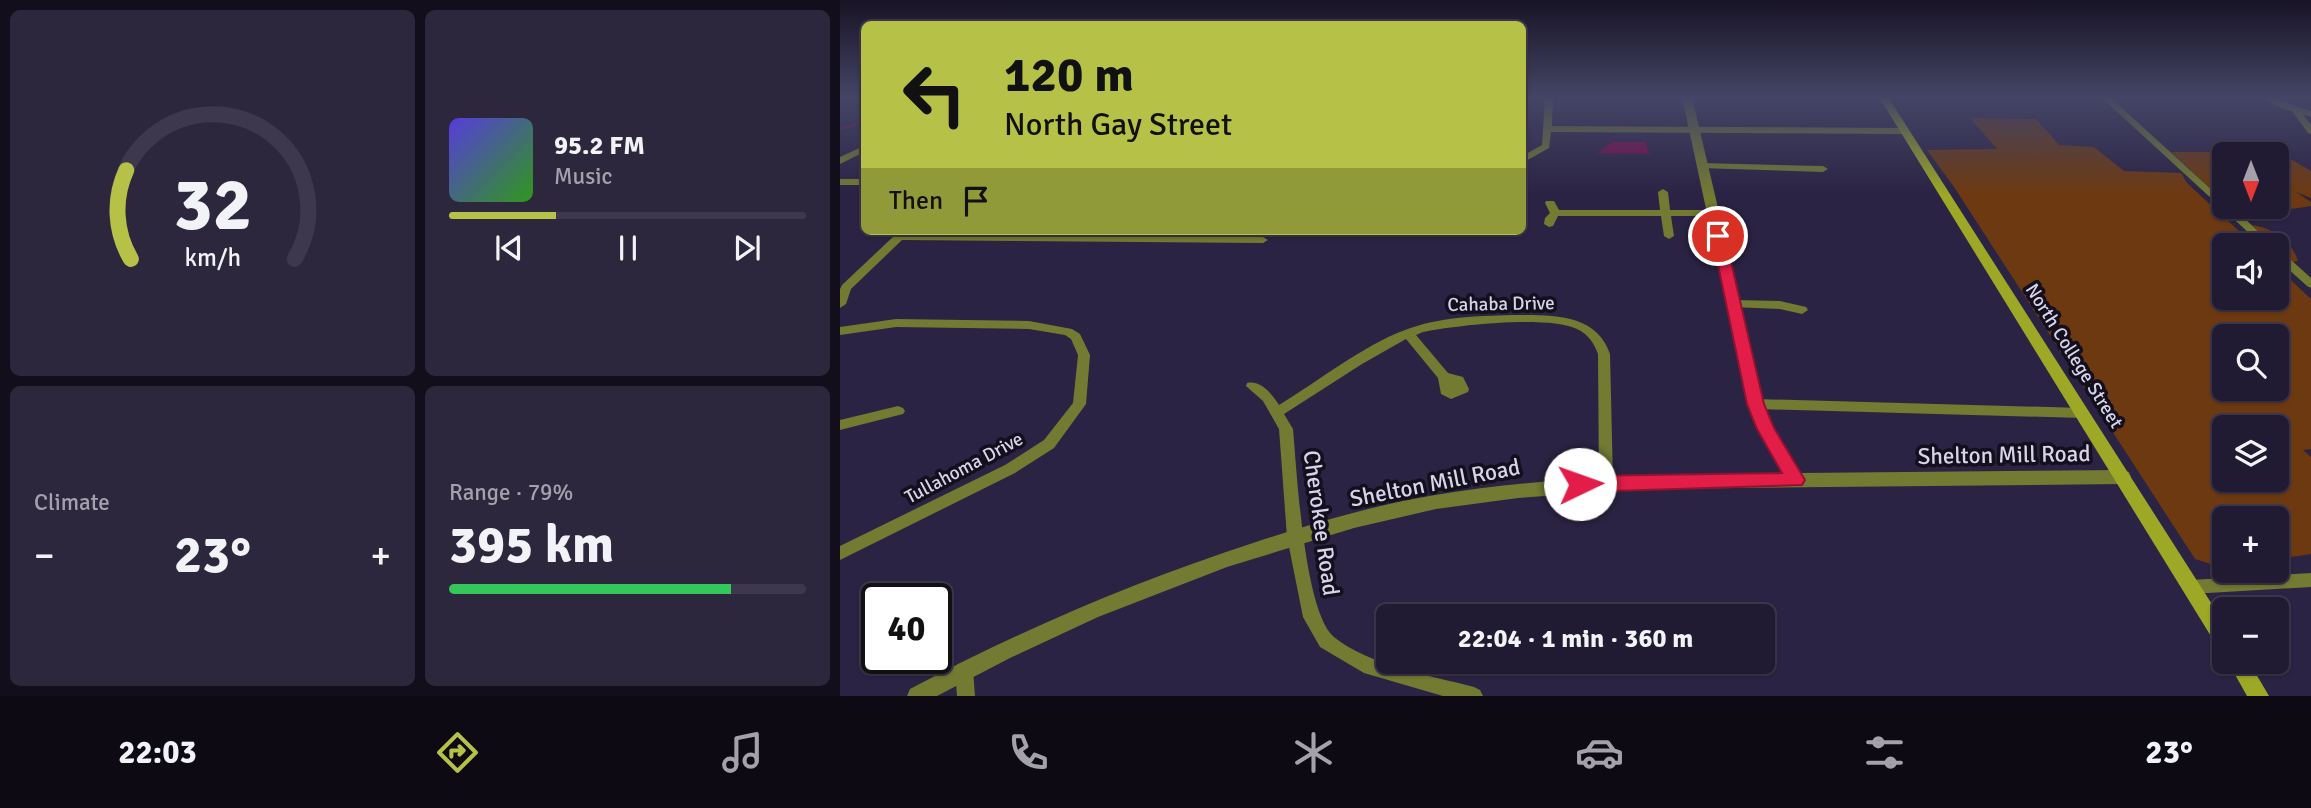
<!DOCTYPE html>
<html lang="en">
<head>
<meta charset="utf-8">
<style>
	:root { --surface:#201a32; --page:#2d273e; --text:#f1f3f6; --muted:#a2a1ac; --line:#3d384d; --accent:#b6c148 }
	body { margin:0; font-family:Signika,sans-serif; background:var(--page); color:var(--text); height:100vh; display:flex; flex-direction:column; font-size:26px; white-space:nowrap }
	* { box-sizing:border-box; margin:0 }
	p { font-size:23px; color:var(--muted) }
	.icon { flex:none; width:38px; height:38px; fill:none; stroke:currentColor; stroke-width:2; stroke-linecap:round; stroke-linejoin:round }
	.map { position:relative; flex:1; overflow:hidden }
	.details { display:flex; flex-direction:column; gap:10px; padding:10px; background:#120e1c; width:840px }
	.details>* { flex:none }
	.hud { position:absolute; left:21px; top:21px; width:665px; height:214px; border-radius:10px; box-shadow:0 2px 5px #0004,0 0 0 2px var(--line); background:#b6c148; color:#111; overflow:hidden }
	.needle { width:46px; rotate:180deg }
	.controls { position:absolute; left:1372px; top:142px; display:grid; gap:14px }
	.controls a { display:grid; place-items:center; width:77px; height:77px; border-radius:10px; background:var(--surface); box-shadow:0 2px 5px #0004,0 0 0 2px var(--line); font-size:35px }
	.speed { position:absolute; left:21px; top:583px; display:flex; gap:14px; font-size:35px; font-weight:700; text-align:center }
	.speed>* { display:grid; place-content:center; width:91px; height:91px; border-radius:50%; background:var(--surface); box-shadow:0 2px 5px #0004,0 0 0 2px var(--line); line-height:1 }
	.speed .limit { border:4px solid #111; border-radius:10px; background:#fff; color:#111 }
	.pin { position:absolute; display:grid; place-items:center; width:60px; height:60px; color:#fff; margin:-30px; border:4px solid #fff; border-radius:50%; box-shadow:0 2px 7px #0007 }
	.me { position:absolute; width:77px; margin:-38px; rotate:87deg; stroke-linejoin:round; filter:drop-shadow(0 0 5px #0008) }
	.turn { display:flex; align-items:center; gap:24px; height:147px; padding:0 28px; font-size:32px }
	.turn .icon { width:91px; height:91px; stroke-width:2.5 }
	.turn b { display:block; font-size:49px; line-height:60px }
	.then { display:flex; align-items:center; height:66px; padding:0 28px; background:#0003; gap:14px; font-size:26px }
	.big { font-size:52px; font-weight:800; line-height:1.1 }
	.details .widget { flex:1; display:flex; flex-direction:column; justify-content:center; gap:10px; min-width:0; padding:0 24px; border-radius:10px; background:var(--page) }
	.details .dial { align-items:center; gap:0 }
	.dial svg { height:182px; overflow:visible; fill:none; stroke:var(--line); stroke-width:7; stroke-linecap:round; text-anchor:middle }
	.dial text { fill:var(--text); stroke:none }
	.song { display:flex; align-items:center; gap:21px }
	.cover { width:84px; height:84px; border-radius:10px; background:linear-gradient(135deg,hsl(250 70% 55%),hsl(110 70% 35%)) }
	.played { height:7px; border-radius:4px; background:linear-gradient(90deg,var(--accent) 30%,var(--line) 30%) }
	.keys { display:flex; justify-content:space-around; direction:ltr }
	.heat { display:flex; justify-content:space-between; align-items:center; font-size:38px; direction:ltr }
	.charge { height:10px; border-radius:5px; background:linear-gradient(90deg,#34c759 79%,var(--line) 0) }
	.details .tiles { flex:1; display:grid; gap:10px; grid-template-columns:repeat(2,1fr) }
	.trip { position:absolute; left:536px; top:604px; width:399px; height:70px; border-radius:10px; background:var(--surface); box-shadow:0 2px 5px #0004,0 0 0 2px var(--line); font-weight:800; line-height:70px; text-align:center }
	.menu { display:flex; height:112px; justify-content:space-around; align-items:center; background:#0d0a14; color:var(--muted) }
	.menu .icon { width:49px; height:49px }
	.menu .active { color:var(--accent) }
	.menu b { font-size:32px; color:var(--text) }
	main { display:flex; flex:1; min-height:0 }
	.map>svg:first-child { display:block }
</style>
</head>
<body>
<main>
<section class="details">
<div class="tiles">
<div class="widget dial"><svg viewBox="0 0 100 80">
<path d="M14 69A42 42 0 1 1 86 69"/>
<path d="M14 69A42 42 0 0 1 12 30" stroke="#b6c148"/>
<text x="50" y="56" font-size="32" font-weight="700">32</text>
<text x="50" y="72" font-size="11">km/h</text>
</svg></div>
<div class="widget">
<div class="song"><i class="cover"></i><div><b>95.2 FM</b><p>Music</p></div></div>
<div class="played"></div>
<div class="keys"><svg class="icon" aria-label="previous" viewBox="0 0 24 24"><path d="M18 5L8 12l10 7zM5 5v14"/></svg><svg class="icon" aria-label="pause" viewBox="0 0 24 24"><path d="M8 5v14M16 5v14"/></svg><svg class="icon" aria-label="next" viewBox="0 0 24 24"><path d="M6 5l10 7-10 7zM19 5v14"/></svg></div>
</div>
<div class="widget"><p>Climate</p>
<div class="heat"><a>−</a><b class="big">23°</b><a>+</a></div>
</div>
<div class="widget"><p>Range · 79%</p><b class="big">395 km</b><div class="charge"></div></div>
</div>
</section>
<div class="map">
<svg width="1471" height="696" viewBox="0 0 1471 696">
	<rect width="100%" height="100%" fill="#2b2343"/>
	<!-- green -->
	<g fill="#6d3910" fill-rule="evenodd">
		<path d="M1130 118 1196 119 1219 145 1254 147 1284 171 1341 173 1347 183 1414 245H1384V298H1437V267L1471 299V449L1463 450 1471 457V554L1437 559V518H1384V565L1377 566 1355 559 1114 187 1087 150 1157 149ZM1384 336H1437V388H1384ZM1437 427V480H1384V427Z"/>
		<polygon points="1331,152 1439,152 1471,171 1471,198 1456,192 1471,202 1471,206 1412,215 1405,213 1403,216 1390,207 1437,206 1437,188 1443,189 1437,187 1437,154 1384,154 1384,184 1377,185 1384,189 1384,201"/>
		<path d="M1412 225C1432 228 1452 241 1458 261L1452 262 1437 249V245H1432Z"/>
	</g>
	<!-- water -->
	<polygon fill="#7d094a" points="772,142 806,142 808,152 812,154 757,153"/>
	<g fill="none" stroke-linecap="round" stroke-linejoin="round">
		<!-- stream -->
		<g stroke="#7d094a" stroke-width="2">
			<polyline points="0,103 7,97"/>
			<polyline points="0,129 24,122"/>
		</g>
		<!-- minor -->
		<g fill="#737a32" fill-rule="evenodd">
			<polygon points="705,97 713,97 712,126 1064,128 1068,131 1064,134 711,132 709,148 682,163 682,156 702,145"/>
			<polygon points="1261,97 1270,97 1384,201 1384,206 1391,206 1433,245 1422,245"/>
			<path d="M1423 97C1439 97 1455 107 1471 111V117L1463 114 1471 125V134L1468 133 1452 111 1443 109Z"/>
			<polygon points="24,146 24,152 0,164 0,157"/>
			<polygon points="862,163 983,166 988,169 983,172 859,168 859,164"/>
			<rect x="0" y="179" width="24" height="6"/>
			<polygon points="823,189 828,192 830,210 873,210 878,213 873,216 831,216 834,236 829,239 824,236 821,216 718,216 713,226 709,227 704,224 705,218 710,213 705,203 706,201 714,201 719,210 820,210 818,192"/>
			<polygon points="59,234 423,237 428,240 423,243 62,240 11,289 6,304 0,308 0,289 2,285 55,235"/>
			<polygon points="1437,250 1441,251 1471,278 1471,288 1467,286 1437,259"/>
			<polygon points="894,300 940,301 966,307 968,310 962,314 940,309 890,307 888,304"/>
			<path d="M672 315C709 315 756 312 770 354L773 482 771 486 766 488 761 486 759 482 758 354C754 343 748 334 737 329 707 315 617 325 583 332L576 335 608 373 623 377 629 389 628 392 611 399 601 394 598 378 566 339 522 364 444 414 453 429C457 471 464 612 494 637 530 666 589 675 634 687L640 690 643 696H603L524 673 480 647 463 617 447 537 439 429 423 401 406 386 407 383C421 380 432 394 439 405 477 382 524 345 565 330 599 317 636 316 672 315Z"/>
			<polygon points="56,319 189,321 232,329 240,334 250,355 246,404 214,448 175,473 0,560 0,546 165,465 204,440 233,403 238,355 231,339 225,335 189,329 56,327 0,335 0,327"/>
			<polygon points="916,399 1242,408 1247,410 1249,413 1247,416 1242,418 916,409 911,407 909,404 911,401"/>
			<polygon points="58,406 63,408 65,411 63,414 0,430 0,420"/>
			<polygon points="1471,573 1471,587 1351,594 1345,592 1343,587 1345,582 1351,580"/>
			<polygon points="124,662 130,664 133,670 135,696 117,696 115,670 118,664"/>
		</g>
		<!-- tertiary -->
		<path fill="#737a32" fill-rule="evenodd" d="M842 97H852L924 404 933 428 960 473 1283 470 1289 472 1291 477 1289 482 1283 484 802 489 678 498 596 509 514 528 387 567 258 617 170 658 97 696H67L70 689C181 630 296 581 416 542 474 523 534 505 595 495 710 476 827 474 944 473L918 429 908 404Z"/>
		<!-- secondary -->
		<g fill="#9da826" fill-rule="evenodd">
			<polygon points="1039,97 1048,97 1384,623 1384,649 1377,646"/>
			<polygon points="1388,662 1409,662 1429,696 1407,696"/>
		</g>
	</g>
	<!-- sky -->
	<linearGradient id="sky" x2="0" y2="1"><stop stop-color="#181325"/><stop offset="0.5" stop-color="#444566"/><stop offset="1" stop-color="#444566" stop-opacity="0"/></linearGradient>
	<rect width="1471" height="195" fill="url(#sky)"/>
	<!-- route -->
	<polygon fill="#e11d48" stroke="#92132f" stroke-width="2" points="878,232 885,236 924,404 934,428 965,480 962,485 740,492 733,489 730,484 733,479 740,476 942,473 917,429 907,404 872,236"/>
	<g text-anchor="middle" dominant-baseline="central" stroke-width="7" stroke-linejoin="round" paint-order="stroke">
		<!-- street labels -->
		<g font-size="19" fill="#d7d3e9" stroke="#130f1d">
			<text transform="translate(661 304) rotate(-1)">Cahaba Drive</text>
			<text transform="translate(1234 356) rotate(58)">North College Street</text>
			<text transform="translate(124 468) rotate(-28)">Tullahoma Drive</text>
		</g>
		<!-- near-street labels -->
		<g font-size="23" fill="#d7d3e9" stroke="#130f1d">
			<text transform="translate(1164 455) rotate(-1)">Shelton Mill Road</text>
			<text transform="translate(595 483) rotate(-11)">Shelton Mill Road</text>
			<text transform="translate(481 523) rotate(82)">Cherokee Road</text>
		</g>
	</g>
</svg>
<div class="controls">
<a><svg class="needle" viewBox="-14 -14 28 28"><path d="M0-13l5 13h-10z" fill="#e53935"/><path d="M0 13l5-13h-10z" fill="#a2a1ac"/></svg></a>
<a><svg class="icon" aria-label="sound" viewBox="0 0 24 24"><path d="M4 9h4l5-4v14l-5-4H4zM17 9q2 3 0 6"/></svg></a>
<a><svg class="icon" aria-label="search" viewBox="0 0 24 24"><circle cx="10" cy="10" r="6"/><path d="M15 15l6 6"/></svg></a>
<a><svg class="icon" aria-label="layers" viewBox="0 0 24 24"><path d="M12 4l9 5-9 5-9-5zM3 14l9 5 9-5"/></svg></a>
<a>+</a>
<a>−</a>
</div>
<div class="speed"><div class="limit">40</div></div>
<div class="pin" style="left:878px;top:236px;background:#d93025"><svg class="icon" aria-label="arrive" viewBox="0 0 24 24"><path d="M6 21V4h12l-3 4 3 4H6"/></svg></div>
<svg class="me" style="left:740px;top:484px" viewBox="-20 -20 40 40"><circle r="19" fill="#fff"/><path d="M0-13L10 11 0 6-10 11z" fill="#e11d48"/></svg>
<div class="trip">22:04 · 1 min · 360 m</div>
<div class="hud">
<div class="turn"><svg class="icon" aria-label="left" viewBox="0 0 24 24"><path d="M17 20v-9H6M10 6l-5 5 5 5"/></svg><div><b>120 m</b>North Gay Street</div></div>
<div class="then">Then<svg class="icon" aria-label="arrive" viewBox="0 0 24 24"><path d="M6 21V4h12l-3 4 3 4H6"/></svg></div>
</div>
</div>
</main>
<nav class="menu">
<b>22:03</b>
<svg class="icon active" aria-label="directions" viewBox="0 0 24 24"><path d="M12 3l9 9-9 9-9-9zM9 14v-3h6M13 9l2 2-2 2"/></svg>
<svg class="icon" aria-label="music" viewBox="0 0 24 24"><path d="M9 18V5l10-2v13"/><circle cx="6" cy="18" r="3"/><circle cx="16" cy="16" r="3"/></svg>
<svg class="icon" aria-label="phone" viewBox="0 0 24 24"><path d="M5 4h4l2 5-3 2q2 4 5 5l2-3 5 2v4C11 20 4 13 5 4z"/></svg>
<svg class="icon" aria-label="climate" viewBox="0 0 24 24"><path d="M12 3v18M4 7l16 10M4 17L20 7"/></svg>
<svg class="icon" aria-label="car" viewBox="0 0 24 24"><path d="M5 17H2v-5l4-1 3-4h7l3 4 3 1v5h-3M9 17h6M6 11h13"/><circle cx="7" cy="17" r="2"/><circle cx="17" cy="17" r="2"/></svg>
<svg class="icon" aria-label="filters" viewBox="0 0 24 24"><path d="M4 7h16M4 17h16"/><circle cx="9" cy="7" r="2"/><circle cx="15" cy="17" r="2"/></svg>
<b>23°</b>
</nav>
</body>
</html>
